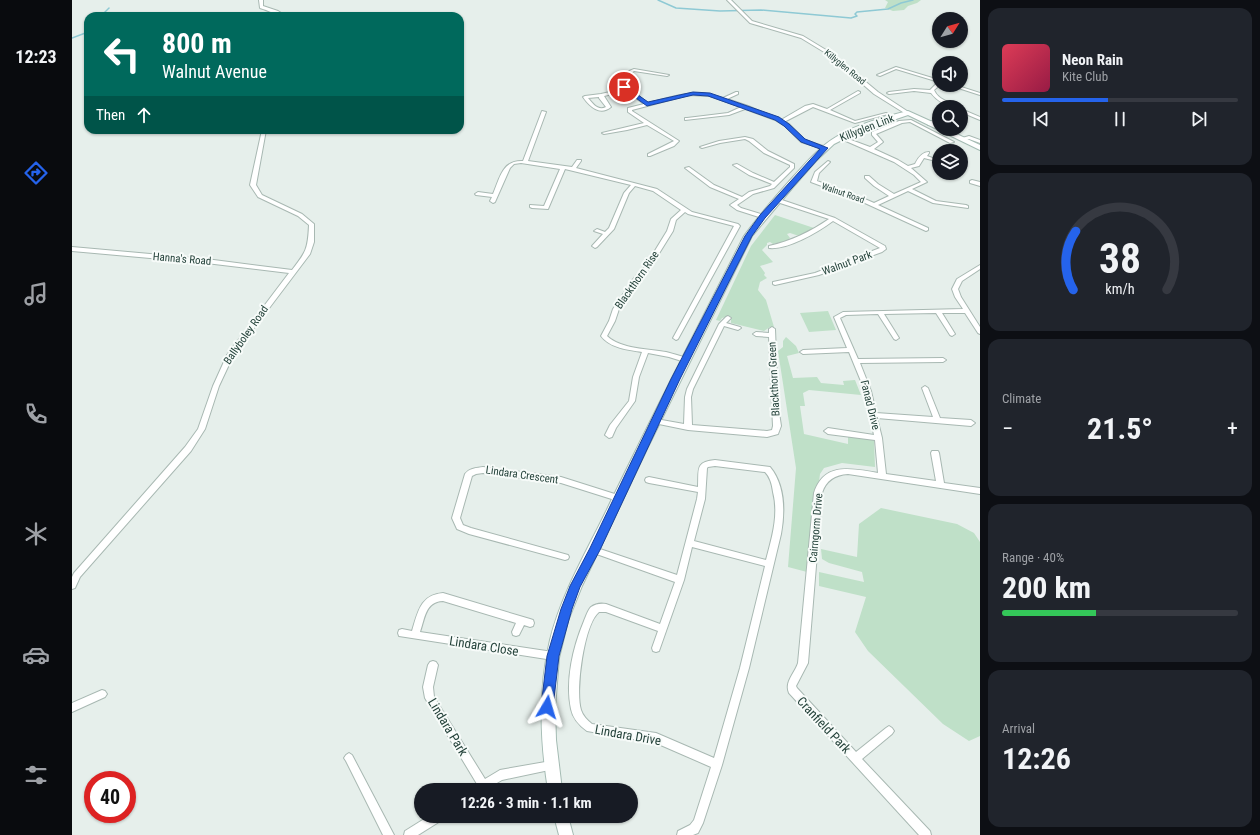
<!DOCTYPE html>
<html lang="en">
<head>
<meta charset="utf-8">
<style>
	:root { --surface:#171b24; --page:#20242c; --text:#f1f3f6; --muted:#9ea1a6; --line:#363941; --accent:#2563eb }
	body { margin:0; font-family:"Roboto Condensed",sans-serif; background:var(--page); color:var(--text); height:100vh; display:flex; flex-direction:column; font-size:15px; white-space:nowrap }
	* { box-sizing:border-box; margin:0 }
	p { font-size:13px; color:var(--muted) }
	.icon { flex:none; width:22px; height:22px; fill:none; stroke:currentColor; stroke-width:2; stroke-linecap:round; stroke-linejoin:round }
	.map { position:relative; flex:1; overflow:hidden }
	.panel { display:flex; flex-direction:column; gap:8px; padding:8px; background:#0d0f14; width:280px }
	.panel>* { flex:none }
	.top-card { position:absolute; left:12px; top:12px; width:380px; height:122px; border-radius:12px; box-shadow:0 1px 3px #0004; background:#00695c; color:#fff; overflow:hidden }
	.needle { width:26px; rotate:53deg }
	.buttons { position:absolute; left:860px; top:12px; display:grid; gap:8px }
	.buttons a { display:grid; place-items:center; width:36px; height:36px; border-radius:50%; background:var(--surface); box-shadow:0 1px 3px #0004; font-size:20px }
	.speed { position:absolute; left:12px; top:771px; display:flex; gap:8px; font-size:20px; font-weight:700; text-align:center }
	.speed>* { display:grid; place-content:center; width:52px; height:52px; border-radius:50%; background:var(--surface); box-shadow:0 1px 3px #0004; line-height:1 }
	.speed .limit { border:6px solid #d22; background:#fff; color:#111 }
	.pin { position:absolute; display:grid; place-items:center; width:34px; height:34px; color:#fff; margin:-17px; border:2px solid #fff; border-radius:50%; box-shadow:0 1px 4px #0007 }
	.me { position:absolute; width:44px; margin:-22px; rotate:7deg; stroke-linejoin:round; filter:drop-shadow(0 0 3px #0008) }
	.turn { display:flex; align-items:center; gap:14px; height:84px; padding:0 12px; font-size:18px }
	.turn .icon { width:52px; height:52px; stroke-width:2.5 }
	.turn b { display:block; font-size:28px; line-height:34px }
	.then { display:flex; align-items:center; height:38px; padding:0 12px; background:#0003; gap:8px; font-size:15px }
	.big { font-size:30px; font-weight:700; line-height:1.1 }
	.panel .tile { flex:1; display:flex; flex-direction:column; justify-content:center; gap:6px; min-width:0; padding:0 14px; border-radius:12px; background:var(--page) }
	.panel .dial { align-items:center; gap:0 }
	.dial svg { height:104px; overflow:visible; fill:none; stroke:var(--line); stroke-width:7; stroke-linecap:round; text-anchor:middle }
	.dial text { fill:var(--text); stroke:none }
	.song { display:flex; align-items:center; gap:12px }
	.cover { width:48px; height:48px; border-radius:6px; background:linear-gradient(135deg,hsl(350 70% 55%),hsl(340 70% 35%)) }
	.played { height:4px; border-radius:2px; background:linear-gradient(90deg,var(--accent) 45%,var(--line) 45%) }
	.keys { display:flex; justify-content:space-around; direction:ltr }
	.heat { display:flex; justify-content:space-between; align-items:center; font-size:22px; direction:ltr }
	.charge { height:6px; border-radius:3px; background:linear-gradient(90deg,#34c759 40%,var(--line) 0) }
	.trip { position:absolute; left:342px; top:783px; width:224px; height:40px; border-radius:20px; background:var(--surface); box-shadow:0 1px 3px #0004; font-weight:700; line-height:40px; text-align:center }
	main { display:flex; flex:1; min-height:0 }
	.tab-bar { display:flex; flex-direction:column; width:72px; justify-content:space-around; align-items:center; background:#090b0e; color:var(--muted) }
	.tab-bar .icon { width:28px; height:28px }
	.tab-bar .selected { color:var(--accent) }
	.tab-bar b { font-size:18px; color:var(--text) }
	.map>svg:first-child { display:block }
</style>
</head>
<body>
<main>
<nav class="tab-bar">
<b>12:23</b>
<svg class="icon selected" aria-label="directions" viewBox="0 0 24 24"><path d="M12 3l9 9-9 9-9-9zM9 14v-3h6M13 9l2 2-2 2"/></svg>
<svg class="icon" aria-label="music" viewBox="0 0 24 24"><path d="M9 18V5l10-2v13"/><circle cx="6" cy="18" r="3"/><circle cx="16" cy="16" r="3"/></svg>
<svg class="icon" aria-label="phone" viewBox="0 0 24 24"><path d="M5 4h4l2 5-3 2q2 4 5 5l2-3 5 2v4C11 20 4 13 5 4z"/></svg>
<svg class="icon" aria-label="climate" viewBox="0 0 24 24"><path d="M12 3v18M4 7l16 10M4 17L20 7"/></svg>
<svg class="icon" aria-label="car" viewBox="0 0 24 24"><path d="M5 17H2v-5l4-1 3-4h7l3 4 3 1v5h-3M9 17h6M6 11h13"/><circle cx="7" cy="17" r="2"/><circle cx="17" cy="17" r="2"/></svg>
<svg class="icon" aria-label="filters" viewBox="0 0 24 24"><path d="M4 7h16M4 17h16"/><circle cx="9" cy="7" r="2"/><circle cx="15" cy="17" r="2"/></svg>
</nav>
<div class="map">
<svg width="908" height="835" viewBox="0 0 908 835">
	<rect width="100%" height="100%" fill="#e6efeb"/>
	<!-- green -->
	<g fill="#bfe0c8">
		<polygon points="813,0 849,0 845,3 836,6 832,10 821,11 813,8 816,2"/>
		<polygon points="703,215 742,228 727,236 718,233 715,234 718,238 715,241 701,244 698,242 695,243 695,245 690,250 701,262 688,266 693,273 692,275 695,278 688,282 686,290 694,300 702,327 698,327 692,331 659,323 659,320 655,317 650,318 648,321 644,320 679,246"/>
		<polygon points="756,311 764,330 737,332 728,313"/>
		<polygon points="714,337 724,346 727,353 715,356 721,378 745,377 749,383 772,385 771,381 783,380 789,395 737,390 731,393 733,406 728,406 732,434 776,444 776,435 802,440 803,467 770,463 752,468 748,474 735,572 716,567 724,468 706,351 711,347 711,341"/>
		<polygon points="809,508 885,524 902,533 908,542 908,736 897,741 871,724 796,651 783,632 794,597 747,586 747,572 792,582 790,572 757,563 750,559 749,549 785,557 787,524"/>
	</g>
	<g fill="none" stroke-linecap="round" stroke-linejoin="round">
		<!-- stream -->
		<g stroke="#8ec9d4" stroke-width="1.5">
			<polyline points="586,0 604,8 648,11 689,10 779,18 785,16 783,14 785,12 816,9 829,3 841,0"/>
			<polyline points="29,16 37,8"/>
			<polyline points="0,38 16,32"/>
		</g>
		<!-- street casing -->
		<g stroke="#a8b8b2" stroke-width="2">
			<g id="street">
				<path d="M187 0H191V6L206 11 214 16C207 16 195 10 188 8Z"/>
				<polygon points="655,0 659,0 680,21 731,36 759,53 806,92 838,113 834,114 802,94 757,55 729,38 678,23"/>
				<polygon points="824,67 867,80 867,82 824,69 808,76 805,75"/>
				<path d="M562 69 597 75 595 76 562 71 556 76 552 84 554 87 576 103C604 96 623 88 651 98L664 92H666V94L655 99 676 106 709 120 733 106 741 104 755 109 786 91 788 92V93L758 110 783 121 814 113 816 114 783 123 741 107 712 122 717 124 733 140 754 147V149H752L729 142 713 126 703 120 673 109 657 115 613 120V118H615L656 113 669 107 638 96 617 95 560 110V111L607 141 602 146 578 156H576V154L602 141 575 125 555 130 532 134 530 133 572 123 556 112V108L572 104 554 91 532 96 539 107C528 116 518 107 511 97L513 96 529 94 551 89 548 84C550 77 555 71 562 69ZM527 97V98L534 107C526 111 521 104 516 98Z"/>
				<path d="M865 83H867V85H868L862 90C866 100 877 101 885 107 875 107 865 101 859 93L842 91 817 94 815 93 817 92 842 89 858 90Z"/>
				<polygon points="877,85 883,85 908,93 908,95"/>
				<polygon points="889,109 908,117 908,120 889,112"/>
				<polygon points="865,110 867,110 867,121 860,125 856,125 856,123 864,119 863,113"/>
				<path d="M470 111 474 112 456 161 500 167 505 160H509V161L504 168 585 189 620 212 666 224 668 226 606 339 604 340 601 338 662 226 616 214 613 212 604 220 601 231 578 268 566 280 547 309 543 321 535 336C548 349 577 349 594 352 602 354 608 356 615 358L616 360 613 362 597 357 576 353 567 377 563 401 544 428 540 437 537 438 533 435 538 425 557 401 561 377 570 352C556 350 538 348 529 336L537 321 541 309 562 278 573 267 595 231 599 219 609 210 581 191 563 186 557 193 542 229 525 247 523 248 520 246 531 234 522 231 525 229 533 232 537 228 552 193 559 185 493 169 476 209 460 208 458 207V205L472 206 488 169 449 163 442 164 438 168 423 202 421 203 418 201 420 197 404 195 403 194 406 192 421 194C428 178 430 160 451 161Z"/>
				<path d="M839 120 882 142 878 143 838 122 830 123 804 134 811 142 802 149 826 160 836 166 843 164C846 158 850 152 857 152V153L855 156 866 160 864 161 852 158 847 166 839 168 855 182 840 189 864 201 894 205 896 206V208L861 203 836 191 806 205 856 228V230L854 231 782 198 739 182 743 172 756 161 758 162 747 173 745 181 786 196 802 203 817 196 802 186 793 178V176H797L806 184 822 194 849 182 842 175 822 162 767 138 771 137 798 147 806 142 800 135V132L827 121Z"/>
				<path d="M190 130H194L184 185 190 195 230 214 242 224V242L238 254 161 356 147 386 133 429 119 451 8 577 3 588 0 589V577L2 573 113 447 126 429 141 386 155 355 217 273 134 263 0 251V247L134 259 220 270C234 252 236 249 237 225L226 216 186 197 178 185Z"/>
				<polygon points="897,136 908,140 908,143 897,139 889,140 887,139"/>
				<polygon points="673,137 681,139 696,151 722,164 722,168 702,188 681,194 665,205 669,208 692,215 692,217 690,218 665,210 658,205 667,199 638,187 613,168 617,167 642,185 670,197 677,192 698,186 700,184 677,175 661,165 665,164 681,173 702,182 718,167 718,165 692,153 677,141 673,139 648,143 630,148 628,147 647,141"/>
				<polygon points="900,180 908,182 908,186 898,183 898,181"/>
				<path d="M704 198 763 218 813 246 814 249 810 252 747 275 703 285 701 284V282L743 273 808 248 761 221C746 232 716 250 697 248V246C719 241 738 232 757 219L702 201V199Z"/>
				<path d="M908 265V269L890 281 886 289 889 297 908 327V334L906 333 893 313H870L883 334 880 336 878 335 864 313 812 314 827 338 824 340 822 339 806 314 774 315 768 318 786 359 871 358 874 360 871 362 788 363 799 391 804 413 861 417 850 388 853 386 856 388 868 418 899 420 903 423 899 426 805 418 810 438 814 474 864 481 859 453 860 451H866L867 453 872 483 908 488V494L776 474C763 475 754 480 750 493L736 663 724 686 725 688 784 752 814 728 817 726 820 728 822 731 820 734 790 759 858 831 859 835H847L717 693C712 682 723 673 726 663L742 493C752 461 781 469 806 473L803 440 756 434 752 431 756 428 802 435 793 391 777 352 731 354 728 352 731 350 775 348 762 317 771 312 891 309 883 297 880 289 885 279Z"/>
				<polygon points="656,316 659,318 654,323 668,327 669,328 666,330 652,326 621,389 619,397 620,425 695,431 700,430 701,426 700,406 697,337 684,336 681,334 684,332 697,333 697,329 700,327 703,329 706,406 709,426 706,434 695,437 616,430 582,423 580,421 584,419 612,424 613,397 615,389 647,324 654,317"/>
				<path d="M643 460 698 467C713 485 713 512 709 534L677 668 650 765 631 823 626 833 621 835H605L606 831 618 825 622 820 639 767 584 743 515 731C507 725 501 719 499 709 493 681 501 647 512 621 514 616 516 610 519 607 523 604 529 603 534 604L588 624 603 582 519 552 518 550 519 548 522 547 605 575 625 499 626 492 577 483 574 482 573 480 574 478 577 477 626 487C627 469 623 462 643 460ZM643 466 693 472C698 477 700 484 701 492 707 515 700 537 694 560L622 541 633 499 635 468 636 467ZM620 547 693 566 668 668 642 758 584 733 520 724C515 720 511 716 509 710 503 691 512 624 527 612H534L586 631 580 648 581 651 584 652 587 651 612 580Z"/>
				<path d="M411 467 489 477 549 496 550 498 549 500 546 501 489 483 411 473 404 474 400 476 388 518 391 525 399 528 496 555 497 557 496 559 493 560 397 534 385 529 380 518 393 474C397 468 405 468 411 467Z"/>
				<path d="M371 593 458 619 461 620 462 623 461 626 458 627 452 625 447 635 444 636 441 635 440 632 444 623 371 601C353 602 353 618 348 632L481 652 484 653 485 656 484 659 481 660 327 636 326 633 327 630 330 629 340 631C346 612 348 595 371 593Z"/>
				<polygon points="361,661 364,662 366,665 361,687 362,697 413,779 428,770 479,761 482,763 484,766 482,769 430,780 413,790 399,790 400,786 405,784 353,698 351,687 356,665 358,662"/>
				<polygon points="30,690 33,691 35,694 33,697 0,712 0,703"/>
				<polygon points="277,753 280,755 322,835 311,835 274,761 272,758 274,755"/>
				<polygon points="357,816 371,816 370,820 346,835 332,835 333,831"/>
			</g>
		</g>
		<!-- secondary casing -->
		<g stroke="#a4bbb3" stroke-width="2">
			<g id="secondary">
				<path d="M836 111 867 125V129H874L908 145V150L836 115 786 132 762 144 744 161 722 186 680 236 576 447 510 586 496 621 487 658 483 708 484 740 490 790H476C468 740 466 689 478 640 490 591 518 546 539 501 582 412 627 324 672 236 687 215 704 196 721 177 734 163 747 147 764 137 785 124 812 117 836 111Z"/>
				<polygon points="482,816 496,816 501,835 487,835"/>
			</g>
		</g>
		<!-- street -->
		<use href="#street" fill="#fff" fill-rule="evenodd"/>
		<!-- secondary -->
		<use href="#secondary" fill="#fff" fill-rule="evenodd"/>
	</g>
	<!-- route -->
	<polygon fill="#2563eb" stroke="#184099" points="552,85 576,102 621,92 638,93 707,117 717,124 733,139 756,148 693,218 680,236 608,379 528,550 508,587 500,609 487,656 481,707 479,711 475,713 471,711 469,707 475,656 489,609 498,586 518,548 599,379 673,236 688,215 748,149 729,142 712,126 703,120 636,96 621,95 575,106 550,88 549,87"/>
	<g text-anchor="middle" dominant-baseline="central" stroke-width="4" stroke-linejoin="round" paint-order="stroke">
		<!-- far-street labels -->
		<g font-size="9" fill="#24423a" stroke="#f7fbf9">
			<text transform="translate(773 67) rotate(39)">Killyglen Road</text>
			<text transform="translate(771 193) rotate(19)">Walnut Road</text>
		</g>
		<!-- street labels -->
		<g font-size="11" fill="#24423a" stroke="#f7fbf9">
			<text transform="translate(795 128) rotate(-21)">Killyglen Link</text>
			<text transform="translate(110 259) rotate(5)">Hanna's Road</text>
			<text transform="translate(775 263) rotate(-20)">Walnut Park</text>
			<text transform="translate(565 280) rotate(-55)">Blackthorn Rise</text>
			<text transform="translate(174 335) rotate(-55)">Ballyboley Road</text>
			<text transform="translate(702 379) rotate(-93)">Blackthorn Green</text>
			<text transform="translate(798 405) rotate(76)">Fanad Drive</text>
			<text transform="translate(450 475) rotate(8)">Lindara Crescent</text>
			<text transform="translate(744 528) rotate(-85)">Cairngorm Drive</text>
		</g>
		<!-- near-street labels -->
		<g font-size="13" fill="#24423a" stroke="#f7fbf9">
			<text transform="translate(412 646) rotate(9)">Lindara Close</text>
			<text transform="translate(752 725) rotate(47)">Cranfield Park</text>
			<text transform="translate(376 727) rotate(59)">Lindara Park</text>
			<text transform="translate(556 735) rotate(10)">Lindara Drive</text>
		</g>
	</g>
</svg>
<div class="buttons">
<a><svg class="needle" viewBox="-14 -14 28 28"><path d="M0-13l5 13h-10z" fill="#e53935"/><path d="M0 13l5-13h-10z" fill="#9ea1a6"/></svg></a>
<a><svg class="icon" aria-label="sound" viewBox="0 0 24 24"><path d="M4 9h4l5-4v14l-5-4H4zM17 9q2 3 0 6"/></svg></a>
<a><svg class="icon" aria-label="search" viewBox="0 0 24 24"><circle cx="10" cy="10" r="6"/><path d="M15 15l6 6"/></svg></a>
<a><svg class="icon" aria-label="layers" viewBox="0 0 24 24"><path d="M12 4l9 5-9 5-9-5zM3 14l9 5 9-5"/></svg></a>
</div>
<div class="speed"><div class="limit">40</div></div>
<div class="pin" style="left:552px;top:87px;background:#d93025"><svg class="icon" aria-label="arrive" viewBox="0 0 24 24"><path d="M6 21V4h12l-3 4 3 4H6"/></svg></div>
<svg class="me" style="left:475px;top:707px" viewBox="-20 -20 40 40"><path d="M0-17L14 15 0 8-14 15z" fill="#2563eb" stroke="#fff" stroke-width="4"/></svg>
<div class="trip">12:26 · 3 min · 1.1 km</div>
<div class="top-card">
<div class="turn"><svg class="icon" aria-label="left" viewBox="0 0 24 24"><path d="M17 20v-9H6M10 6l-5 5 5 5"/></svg><div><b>800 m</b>Walnut Avenue</div></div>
<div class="then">Then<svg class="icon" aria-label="ahead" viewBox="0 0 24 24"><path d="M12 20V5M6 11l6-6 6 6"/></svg></div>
</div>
</div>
<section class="panel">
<div class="tile">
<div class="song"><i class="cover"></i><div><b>Neon Rain</b><p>Kite Club</p></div></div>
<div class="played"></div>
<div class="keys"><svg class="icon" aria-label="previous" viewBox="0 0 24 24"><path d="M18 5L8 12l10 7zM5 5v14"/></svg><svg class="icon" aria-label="pause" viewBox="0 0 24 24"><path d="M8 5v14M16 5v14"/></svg><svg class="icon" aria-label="next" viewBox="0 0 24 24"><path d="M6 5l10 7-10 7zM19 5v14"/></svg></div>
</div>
<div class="tile dial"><svg viewBox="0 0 100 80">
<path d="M14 69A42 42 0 1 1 86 69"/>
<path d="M14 69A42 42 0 0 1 16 24" stroke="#2563eb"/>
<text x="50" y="56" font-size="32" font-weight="700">38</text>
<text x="50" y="72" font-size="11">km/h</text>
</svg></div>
<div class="tile"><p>Climate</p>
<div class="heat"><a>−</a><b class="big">21.5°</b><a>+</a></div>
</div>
<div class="tile"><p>Range · 40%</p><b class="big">200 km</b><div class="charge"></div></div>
<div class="tile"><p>Arrival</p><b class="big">12:26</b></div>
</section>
</main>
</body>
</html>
